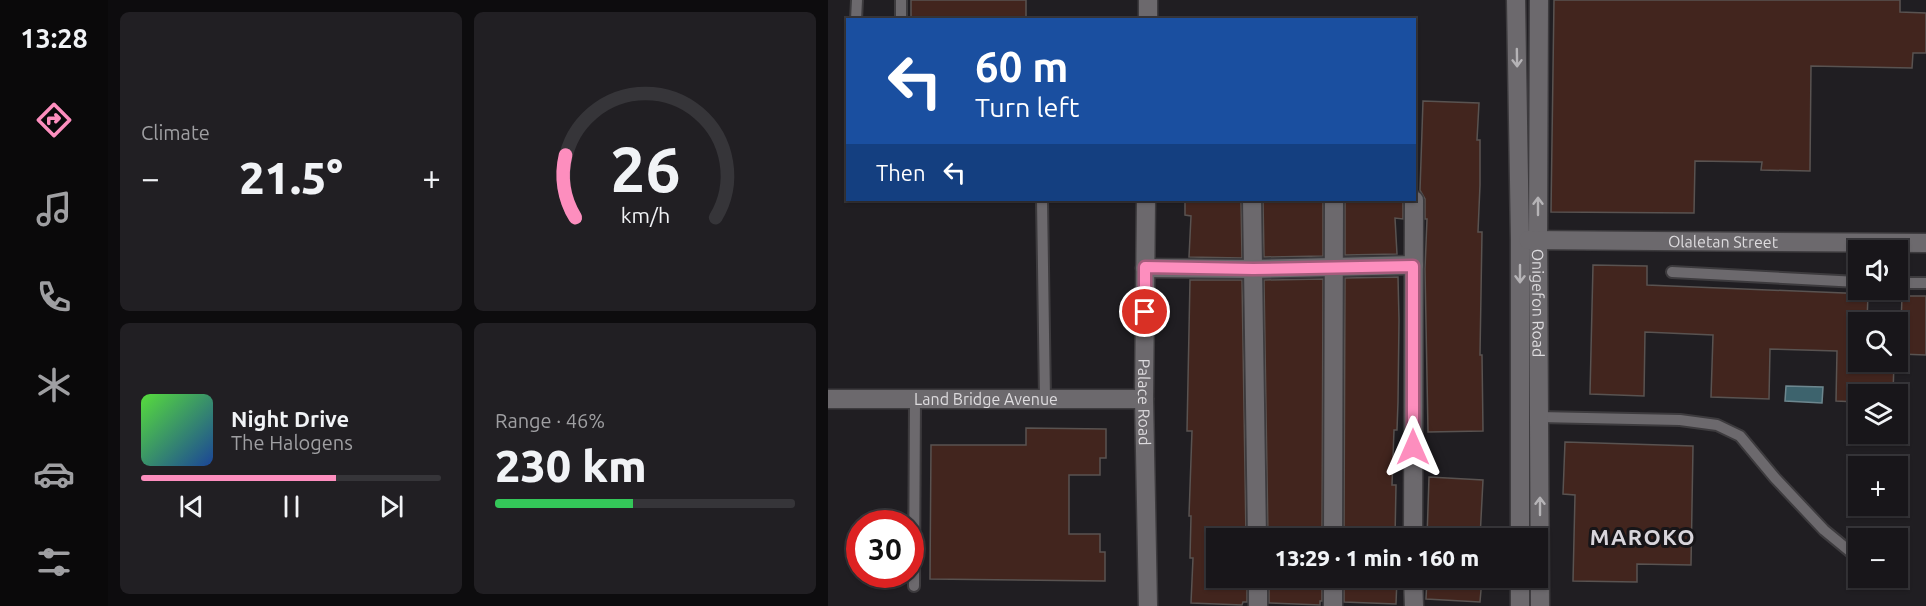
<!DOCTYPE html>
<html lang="en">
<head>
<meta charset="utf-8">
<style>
	:root { --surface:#18161a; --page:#211f23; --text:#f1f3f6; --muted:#9f9fa2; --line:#363539; --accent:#fd8ebe }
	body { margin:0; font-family:Ubuntu,sans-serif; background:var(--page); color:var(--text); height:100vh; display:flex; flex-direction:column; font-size:22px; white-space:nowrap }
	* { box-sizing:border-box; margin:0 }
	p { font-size:20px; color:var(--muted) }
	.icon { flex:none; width:33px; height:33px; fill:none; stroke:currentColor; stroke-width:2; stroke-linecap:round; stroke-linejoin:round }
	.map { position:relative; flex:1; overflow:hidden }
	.panel { display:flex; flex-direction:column; gap:12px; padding:12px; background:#0d0c0e; width:720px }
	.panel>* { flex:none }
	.hud { position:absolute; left:18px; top:18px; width:570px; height:183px; border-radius:0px; box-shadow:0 2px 4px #0004,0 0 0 2px var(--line); background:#1a4fa0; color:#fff; overflow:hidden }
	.buttons { position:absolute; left:1020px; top:240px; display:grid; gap:12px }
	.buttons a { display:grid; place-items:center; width:60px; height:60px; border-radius:0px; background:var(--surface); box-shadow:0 2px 4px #0004,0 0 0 2px var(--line); font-size:30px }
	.speed { position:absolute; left:18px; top:510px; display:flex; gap:12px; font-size:30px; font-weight:700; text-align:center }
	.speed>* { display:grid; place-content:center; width:78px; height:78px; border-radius:50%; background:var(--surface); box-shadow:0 2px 4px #0004,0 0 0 2px var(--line); line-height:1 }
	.speed .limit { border:9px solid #d22; background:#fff; color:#111 }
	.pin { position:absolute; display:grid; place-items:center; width:51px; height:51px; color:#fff; margin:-26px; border:3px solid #fff; border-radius:50%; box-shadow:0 2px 6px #0007 }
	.me { position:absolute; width:66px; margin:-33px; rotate:0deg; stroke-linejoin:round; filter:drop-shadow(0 0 4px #0008) }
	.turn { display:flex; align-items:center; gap:21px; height:126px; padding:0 30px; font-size:27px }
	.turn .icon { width:78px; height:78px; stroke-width:2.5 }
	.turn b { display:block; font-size:42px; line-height:51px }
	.then { display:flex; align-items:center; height:57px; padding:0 30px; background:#0003; gap:12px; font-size:22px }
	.big { font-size:45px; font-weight:800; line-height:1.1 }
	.panel .card { flex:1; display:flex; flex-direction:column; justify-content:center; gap:9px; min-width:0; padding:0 21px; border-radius:9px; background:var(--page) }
	.panel .dial { align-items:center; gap:0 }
	.dial svg { height:156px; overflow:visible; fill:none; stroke:var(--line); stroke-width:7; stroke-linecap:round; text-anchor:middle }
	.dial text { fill:var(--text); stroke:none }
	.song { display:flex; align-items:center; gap:18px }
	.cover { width:72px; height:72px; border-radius:9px; background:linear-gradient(135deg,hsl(110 70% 55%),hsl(220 70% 35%)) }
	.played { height:6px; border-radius:3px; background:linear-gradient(90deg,var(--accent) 65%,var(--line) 65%) }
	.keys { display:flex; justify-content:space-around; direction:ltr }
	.heat { display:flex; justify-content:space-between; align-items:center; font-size:33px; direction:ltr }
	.charge { height:9px; border-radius:4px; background:linear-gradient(90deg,#34c759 46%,var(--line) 0) }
	.panel .tiles { flex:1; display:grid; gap:12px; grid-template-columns:repeat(2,1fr) }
	.trip { position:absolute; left:378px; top:528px; width:342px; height:60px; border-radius:0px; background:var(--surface); box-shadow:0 2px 4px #0004,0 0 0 2px var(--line); font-weight:800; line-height:60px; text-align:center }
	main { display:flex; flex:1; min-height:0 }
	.tab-bar { display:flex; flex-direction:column; width:108px; justify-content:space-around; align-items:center; background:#0a090a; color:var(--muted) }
	.tab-bar .icon { width:42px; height:42px }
	.tab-bar .selected { color:var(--accent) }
	.tab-bar b { font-size:27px; color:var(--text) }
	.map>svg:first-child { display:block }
</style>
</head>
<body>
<main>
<nav class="tab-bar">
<b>13:28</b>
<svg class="icon selected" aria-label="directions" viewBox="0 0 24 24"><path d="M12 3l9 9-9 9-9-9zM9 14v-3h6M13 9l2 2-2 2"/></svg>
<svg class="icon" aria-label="music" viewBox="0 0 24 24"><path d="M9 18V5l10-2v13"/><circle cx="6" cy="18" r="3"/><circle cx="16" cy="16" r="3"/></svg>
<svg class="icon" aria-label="phone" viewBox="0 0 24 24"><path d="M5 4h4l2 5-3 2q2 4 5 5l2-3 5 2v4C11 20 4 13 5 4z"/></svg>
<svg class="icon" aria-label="climate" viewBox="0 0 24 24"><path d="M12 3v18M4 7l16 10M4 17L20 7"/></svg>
<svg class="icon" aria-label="car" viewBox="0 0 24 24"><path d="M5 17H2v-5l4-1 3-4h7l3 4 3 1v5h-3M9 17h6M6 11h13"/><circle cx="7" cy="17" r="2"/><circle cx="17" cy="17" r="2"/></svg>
<svg class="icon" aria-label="filters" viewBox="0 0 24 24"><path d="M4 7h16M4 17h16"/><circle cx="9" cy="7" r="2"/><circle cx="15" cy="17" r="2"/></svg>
</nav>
<section class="panel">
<div class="tiles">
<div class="card"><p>Climate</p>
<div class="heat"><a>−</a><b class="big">21.5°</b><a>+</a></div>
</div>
<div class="card dial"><svg viewBox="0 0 100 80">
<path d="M14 69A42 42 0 1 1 86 69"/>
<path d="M14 69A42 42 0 0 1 9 37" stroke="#fd8ebe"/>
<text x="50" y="56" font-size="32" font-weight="700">26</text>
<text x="50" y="72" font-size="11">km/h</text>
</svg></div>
<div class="card">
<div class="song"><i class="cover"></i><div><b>Night Drive</b><p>The Halogens</p></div></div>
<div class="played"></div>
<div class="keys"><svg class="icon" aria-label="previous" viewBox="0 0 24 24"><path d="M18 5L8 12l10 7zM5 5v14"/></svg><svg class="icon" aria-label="pause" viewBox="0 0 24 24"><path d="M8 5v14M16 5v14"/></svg><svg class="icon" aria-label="next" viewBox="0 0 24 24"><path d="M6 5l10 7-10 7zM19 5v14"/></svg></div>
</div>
<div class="card"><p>Range · 46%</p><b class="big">230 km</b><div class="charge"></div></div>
</div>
</section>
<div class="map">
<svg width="1098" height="606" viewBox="0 0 1098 606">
	<rect width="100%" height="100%" fill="#201e22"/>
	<!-- water -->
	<polygon fill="#3d636d" stroke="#6d878f" stroke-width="1.5" points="958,386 995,387 994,403 957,401"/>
	<!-- building -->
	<g fill="#42251e" stroke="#595351" stroke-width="1.5">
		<rect x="83" y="0" width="115" height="20"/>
		<polygon points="726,0 1072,0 1072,12 1098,13 1098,53 1085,53 1084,68 983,66 982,171 933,170 934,162 867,161 866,213 723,212"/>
		<polygon points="595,101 651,103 649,140 652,140 652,185 650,232 654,232 652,355 654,355 655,431 600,432 597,269 599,219 597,219 597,199 592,190"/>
		<polygon points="357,200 413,200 414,258 361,257 363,216 357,215"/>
		<polygon points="435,200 495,200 495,256 436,257"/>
		<polygon points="517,200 575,200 575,219 567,218 569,254 517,255"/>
		<polygon points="765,265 819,266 819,285 1040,294 1039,322 1030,322 1030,362 1066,362 1065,394 1030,394 1030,402 1008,401 1009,351 942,349 941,399 883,397 885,335 817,332 816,396 762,394"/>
		<polygon points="570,277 571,320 570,402 569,430 566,430 564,485 568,485 567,538 516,538 517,278"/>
		<polygon points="495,279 494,538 440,538 436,280"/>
		<polygon points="362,280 414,280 418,538 388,538 388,578 419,578 419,602 415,602 414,605 363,603 365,558 362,558 363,516 361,516 364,431 359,431"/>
		<polygon points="1074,296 1098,296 1098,355 1072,354"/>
		<polygon points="198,428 278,429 278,458 272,458 272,475 241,475 241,534 272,534 272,552 277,552 277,581 102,579 103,445 198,445"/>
		<polygon points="737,442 865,446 863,565 809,564 809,582 745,581 747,495 735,494"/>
		<polygon points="601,477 655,480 652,538 599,538"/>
		<polygon points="441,578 494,578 494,601 492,601 492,605 441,603"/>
		<polygon points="516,578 569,578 568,604 516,602"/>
		<polygon points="599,578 654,578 652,602 598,599"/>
	</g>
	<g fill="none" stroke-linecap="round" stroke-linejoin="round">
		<!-- lane casing -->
		<g stroke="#3d3b3e" stroke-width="14">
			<g id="lane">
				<polyline points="28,20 29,0"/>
				<polyline points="73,20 73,0"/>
				<polyline points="214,200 217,399"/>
				<polyline points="844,272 1030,282"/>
				<polyline points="1070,283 1098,283"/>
				<polyline points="711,417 852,420 889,425 912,436 947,478 996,530 1030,558"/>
				<polyline points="86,586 87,399"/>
			</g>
		</g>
		<!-- street casing -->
		<g stroke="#3d3b3e" stroke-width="21">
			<g id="street">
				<polyline points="688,0 692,240 692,538"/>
				<path id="s1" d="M711 0 710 239 712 606"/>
				<polyline points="320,20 320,0"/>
				<path id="s2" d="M318 200 316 399 320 606"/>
				<polyline points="424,200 429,538"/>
				<path id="s3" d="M700 240 1098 243"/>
				<polyline points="317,268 425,269 586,265"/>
				<path id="s4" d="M0 399H316"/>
				<polyline points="505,538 506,200"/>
				<polyline points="585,538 586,200"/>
				<polyline points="430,578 430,606"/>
				<polyline points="505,578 505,606"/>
				<polyline points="585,578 586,606"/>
				<polyline points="692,606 692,578"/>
			</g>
		</g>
		<!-- lane -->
		<use href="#lane" stroke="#6c696d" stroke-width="10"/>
		<!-- street -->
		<use href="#street" stroke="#6c696d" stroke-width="18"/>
	</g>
	<!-- one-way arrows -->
	<defs><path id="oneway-shaft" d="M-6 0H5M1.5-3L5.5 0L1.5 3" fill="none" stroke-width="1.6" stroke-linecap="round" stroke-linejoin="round" transform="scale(1.5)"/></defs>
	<g stroke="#b5b3b6">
		<use href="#oneway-shaft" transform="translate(689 58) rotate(89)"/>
		<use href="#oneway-shaft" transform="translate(710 206) rotate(-90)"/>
		<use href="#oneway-shaft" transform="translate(692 274) rotate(90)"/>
		<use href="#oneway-shaft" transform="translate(712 506) rotate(-90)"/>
	</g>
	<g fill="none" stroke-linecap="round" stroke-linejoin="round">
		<!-- route casing -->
		<g stroke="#a45c7c" stroke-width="15">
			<polyline id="route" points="317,312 317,267 425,269 585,266 585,447"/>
		</g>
		<!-- route -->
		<use href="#route" stroke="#fd8ebe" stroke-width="10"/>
	</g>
	<g text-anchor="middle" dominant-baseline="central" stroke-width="6" stroke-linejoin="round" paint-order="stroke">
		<!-- street labels -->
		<g font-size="16" fill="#dddbde" stroke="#171518">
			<text stroke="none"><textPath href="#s3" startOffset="195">Olaletan Street</textPath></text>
			<text stroke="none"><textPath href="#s1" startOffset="303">Onigefon Road</textPath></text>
			<text stroke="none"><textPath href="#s4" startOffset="158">Land Bridge Avenue</textPath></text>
			<text stroke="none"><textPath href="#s2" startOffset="202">Palace Road</textPath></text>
		</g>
		<!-- district labels -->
		<g font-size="22" font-weight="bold" letter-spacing="1.5" fill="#d8d5db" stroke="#171518">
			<text x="815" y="536">MAROKO</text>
		</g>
	</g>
</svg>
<div class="buttons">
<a><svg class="icon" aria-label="sound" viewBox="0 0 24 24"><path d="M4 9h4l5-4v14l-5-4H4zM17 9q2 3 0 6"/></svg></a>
<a><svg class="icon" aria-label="search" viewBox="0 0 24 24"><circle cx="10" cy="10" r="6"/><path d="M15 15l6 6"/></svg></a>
<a><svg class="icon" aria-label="layers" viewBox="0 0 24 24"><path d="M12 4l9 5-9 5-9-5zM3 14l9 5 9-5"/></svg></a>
<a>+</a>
<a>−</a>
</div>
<div class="speed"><div class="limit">30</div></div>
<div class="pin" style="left:317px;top:312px;background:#d93025"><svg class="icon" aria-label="arrive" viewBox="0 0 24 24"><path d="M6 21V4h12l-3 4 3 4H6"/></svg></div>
<svg class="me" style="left:585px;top:447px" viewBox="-20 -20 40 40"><path d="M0-17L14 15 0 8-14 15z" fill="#fd8ebe" stroke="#fff" stroke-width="4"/></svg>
<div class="trip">13:29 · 1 min · 160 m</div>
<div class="hud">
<div class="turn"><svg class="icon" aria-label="left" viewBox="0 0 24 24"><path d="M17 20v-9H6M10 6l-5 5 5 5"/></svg><div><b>60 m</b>Turn left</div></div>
<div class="then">Then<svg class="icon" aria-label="left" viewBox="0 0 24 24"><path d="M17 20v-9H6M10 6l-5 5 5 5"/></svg></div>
</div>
</div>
</main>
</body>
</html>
